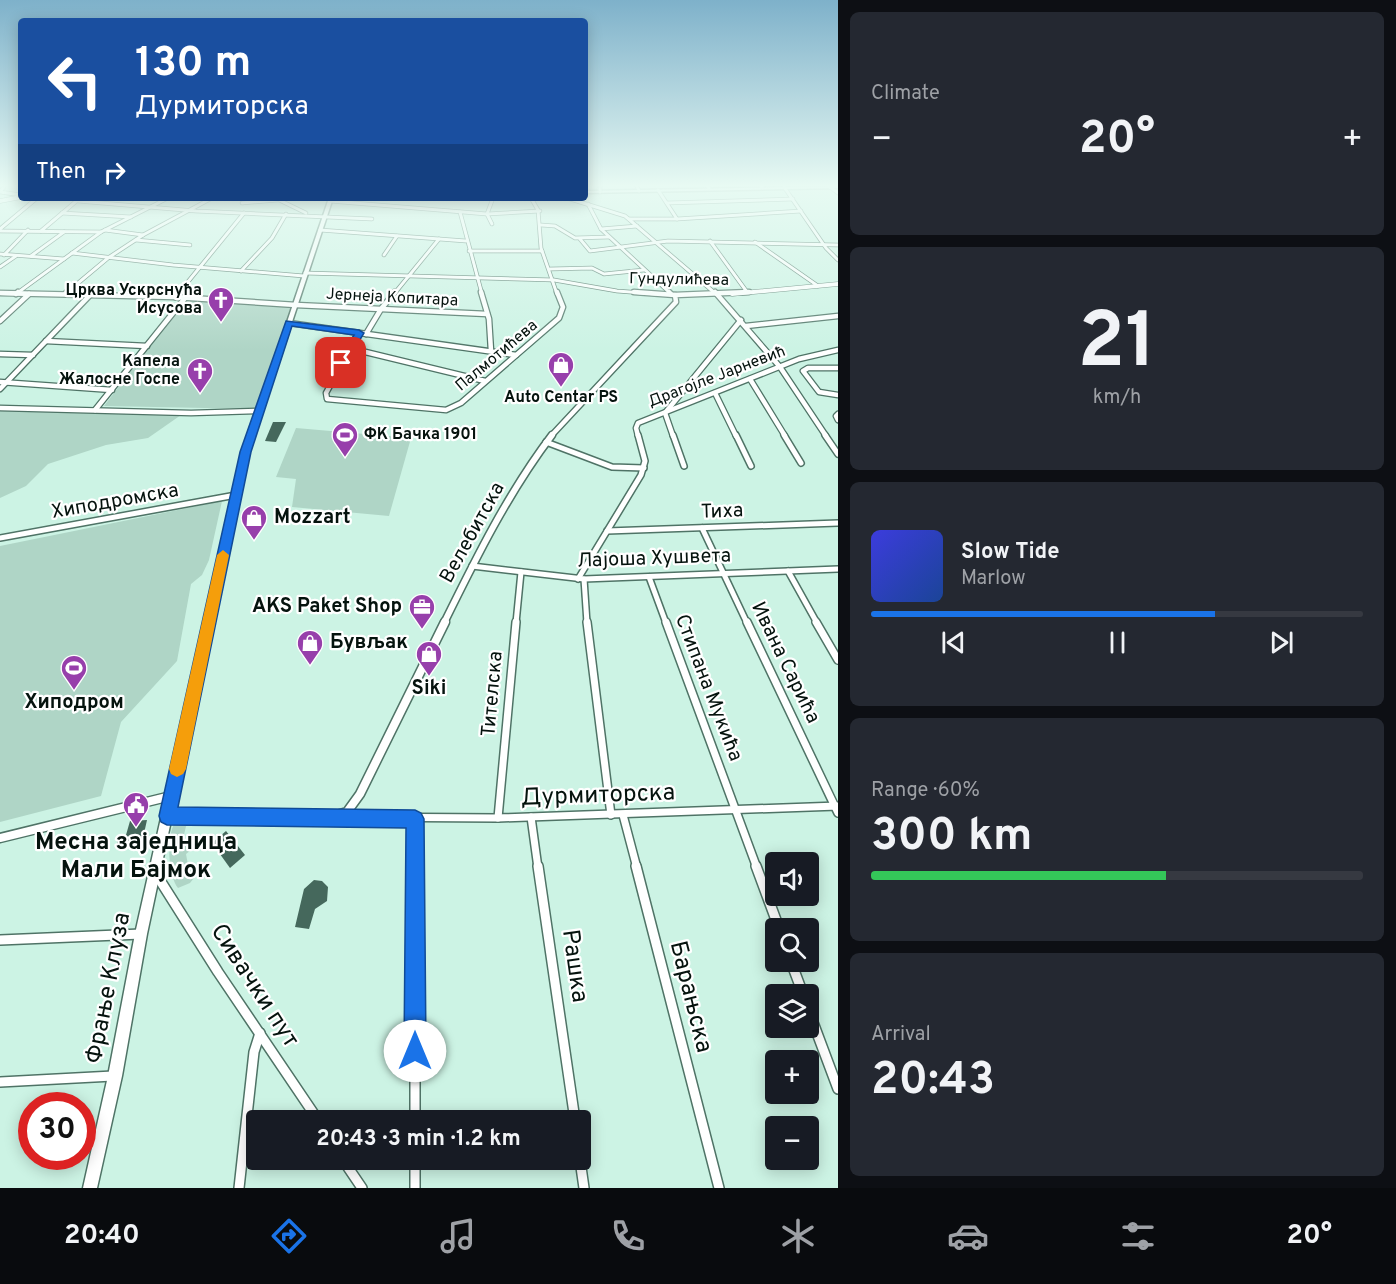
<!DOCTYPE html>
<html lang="en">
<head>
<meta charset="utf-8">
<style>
	:root { --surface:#171b24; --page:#242831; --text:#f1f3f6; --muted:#9ea1a6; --line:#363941; --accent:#1a73e8 }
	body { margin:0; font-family:Overpass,sans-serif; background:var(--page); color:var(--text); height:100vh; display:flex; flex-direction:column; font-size:22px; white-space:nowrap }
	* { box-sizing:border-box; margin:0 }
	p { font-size:20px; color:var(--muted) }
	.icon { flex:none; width:33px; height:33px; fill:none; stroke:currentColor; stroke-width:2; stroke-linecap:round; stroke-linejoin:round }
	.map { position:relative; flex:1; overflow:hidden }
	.panel { display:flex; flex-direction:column; gap:12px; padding:12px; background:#0d0f14; width:558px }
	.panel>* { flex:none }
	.banner { position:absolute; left:18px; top:18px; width:570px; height:183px; border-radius:6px; box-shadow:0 3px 15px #0003; background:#1a4fa0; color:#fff; overflow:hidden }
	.controls { position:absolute; left:765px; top:852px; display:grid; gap:12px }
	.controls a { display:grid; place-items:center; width:54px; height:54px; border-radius:6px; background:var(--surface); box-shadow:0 3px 15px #0003; font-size:30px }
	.speed { position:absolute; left:18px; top:1092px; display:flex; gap:12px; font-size:30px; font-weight:700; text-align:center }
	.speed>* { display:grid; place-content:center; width:78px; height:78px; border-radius:50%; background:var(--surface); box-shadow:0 3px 15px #0003; line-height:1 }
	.speed .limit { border:9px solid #d22; background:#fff; color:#111 }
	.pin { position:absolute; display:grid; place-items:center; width:51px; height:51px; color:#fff; margin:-26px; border-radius:12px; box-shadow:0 3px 9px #0006 }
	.me { position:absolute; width:66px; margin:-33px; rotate:0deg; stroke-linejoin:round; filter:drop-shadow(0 0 4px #0008) }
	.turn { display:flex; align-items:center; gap:21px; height:126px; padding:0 18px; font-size:27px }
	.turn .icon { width:78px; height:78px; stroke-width:2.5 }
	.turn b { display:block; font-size:42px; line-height:51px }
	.then { display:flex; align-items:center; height:57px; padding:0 18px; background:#0003; gap:12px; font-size:22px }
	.big { font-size:45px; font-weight:700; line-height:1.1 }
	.panel .tile { flex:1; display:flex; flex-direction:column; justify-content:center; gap:9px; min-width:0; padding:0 21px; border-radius:9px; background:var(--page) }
	.panel .dial { align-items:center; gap:0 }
	.dial b { font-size:78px; line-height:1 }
	.song { display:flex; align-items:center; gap:18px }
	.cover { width:72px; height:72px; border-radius:9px; background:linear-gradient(135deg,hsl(240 70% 55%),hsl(220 70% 35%)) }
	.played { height:6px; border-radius:3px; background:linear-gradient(90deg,var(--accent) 70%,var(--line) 70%) }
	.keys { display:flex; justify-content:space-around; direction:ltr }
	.heat { display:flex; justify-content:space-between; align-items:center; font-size:33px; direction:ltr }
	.charge { height:9px; border-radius:4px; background:linear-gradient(90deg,#34c759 60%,var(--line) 0) }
	.trip { position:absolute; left:246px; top:1110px; width:345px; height:60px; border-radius:6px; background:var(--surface); box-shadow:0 3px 15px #0003; font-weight:700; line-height:60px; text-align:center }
	.tabs { display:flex; height:96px; justify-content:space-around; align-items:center; background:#090b0e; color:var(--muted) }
	.tabs .icon { width:42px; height:42px }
	.tabs .current { color:var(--accent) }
	.tabs b { font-size:27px; color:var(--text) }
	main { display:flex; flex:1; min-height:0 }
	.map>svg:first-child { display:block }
</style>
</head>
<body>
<main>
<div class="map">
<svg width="838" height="1188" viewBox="0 0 838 1188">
	<rect width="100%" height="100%" fill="#ccf3e4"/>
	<!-- green -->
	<g fill="#afd5c6">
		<polygon points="186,298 293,306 256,409 104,406"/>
		<polygon points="0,408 181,415 148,438 106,445 48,464 26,486 0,498"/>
		<polygon points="296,428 411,438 389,516 292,507 296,479 276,477"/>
		<polygon points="222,501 209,560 202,575 191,584 177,661 121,722 101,796 0,822 0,546"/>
		<path d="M188 818 182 843H189L191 850 186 854 188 865 199 864 201 869 190 883 178 888C168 876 166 835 175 823Z"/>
	</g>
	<!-- building -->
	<g fill="#45685c">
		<polygon points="273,422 286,422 276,442 265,441"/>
		<polygon points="147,820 141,847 116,848 119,835 126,835 130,821"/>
		<polygon points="226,831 245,855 230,868 212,843"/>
		<polygon points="314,880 322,881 328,887 327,901 315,909 309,929 295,927 304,889"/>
	</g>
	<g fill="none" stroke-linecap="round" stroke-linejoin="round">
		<!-- minor-far4 casing -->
		<g stroke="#4f7366" stroke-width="4.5">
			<g id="minor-far4">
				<polyline points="6,184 0,192 21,195"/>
				<polyline points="600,184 600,192"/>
				<polyline points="636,184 639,191"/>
				<polyline points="706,184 709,188"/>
				<polyline points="758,184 762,187"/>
				<polyline points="784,187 826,248 838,260"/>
				<polyline points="830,187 838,193"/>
				<polyline points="658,190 677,219"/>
				<polyline points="275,198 306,213"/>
				<polyline points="531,198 538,210 541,248 557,294"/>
				<polyline points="567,198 625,216 716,294"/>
				<polyline points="78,201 196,211 372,219"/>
				<polyline points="330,201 487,214 540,211"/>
				<polyline points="242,203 278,200"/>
				<polyline points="667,203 793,199"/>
				<polyline points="588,204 601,229 671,294"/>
				<polyline points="460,212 482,294"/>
				<polyline points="62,213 131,217"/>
				<polyline points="629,219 677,219 801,211"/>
				<polyline points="492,224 487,214 493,198"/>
				<polyline points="541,225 555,226 575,238 609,237"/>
				<polyline points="0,229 37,198"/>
				<polyline points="601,229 637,226"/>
				<polyline points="105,230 143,235"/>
				<polyline points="320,230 466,241"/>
				<polyline points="0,231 101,232"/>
				<polyline points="41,231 80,198"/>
				<polyline points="580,239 590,251 668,241 838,245"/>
				<polyline points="136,240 190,245"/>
				<polyline points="710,241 747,292"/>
				<polyline points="755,242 818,286"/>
				<polyline points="469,251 542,251"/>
				<polyline points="72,253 173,265 304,276"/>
				<polyline points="0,254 64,259"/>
				<polyline points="4,255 28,230"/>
				<polyline points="384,255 397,236"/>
				<polyline points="31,256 64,232"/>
				<polyline points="0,267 16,256"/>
				<polyline points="550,269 592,268 604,274 644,270"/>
				<polyline points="241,271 272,238 286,214"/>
				<polyline points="305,273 554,280 617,291 656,294"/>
				<polyline points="16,294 101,232 168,198"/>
				<polyline points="65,294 108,258 143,235 212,198"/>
				<polyline points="178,294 244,213"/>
				<polyline points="394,294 439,239"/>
			</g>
		</g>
		<!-- minor-far3 casing -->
		<g stroke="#4f7366" stroke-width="7">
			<g id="minor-far3">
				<polyline points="481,292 489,319 491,351"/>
				<polyline points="634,292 675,295"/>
				<polyline points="669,292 671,294"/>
				<polyline points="715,292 780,367 826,436"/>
				<polyline points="16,294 18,292"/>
				<polyline points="65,294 67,292"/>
				<polyline points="175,297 179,292"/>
				<polyline points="296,305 487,314"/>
				<polyline points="0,321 29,294"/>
				<polyline points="289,323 516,355"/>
				<polyline points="746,326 838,316"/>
				<polyline points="359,333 326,393 327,399 446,410 461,403 559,318 563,307 557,292"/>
				<polyline points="366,334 381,309 395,292"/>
				<polyline points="46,341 147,346"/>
				<polyline points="349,348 485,381"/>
				<polyline points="0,354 33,355"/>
				<polyline points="838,368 808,368 803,371 819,392 838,395"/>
				<polyline points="750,379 785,436"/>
				<polyline points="0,382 112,390"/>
				<polyline points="0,389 90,295"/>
				<polyline points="715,393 736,436"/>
				<polyline points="0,408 191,413 258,411"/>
				<polyline points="95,410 185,298"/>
				<polyline points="838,414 836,416 838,420"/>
				<polyline points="638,436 636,428 638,423 799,359 838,350"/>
				<polyline points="673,436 665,413 741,320"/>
			</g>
		</g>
		<!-- minor-far2 casing -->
		<g stroke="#4f7366" stroke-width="8">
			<g id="minor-far2">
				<polyline points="673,435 684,466"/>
				<polyline points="736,435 751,466"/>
				<polyline points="784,435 801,463"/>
				<polyline points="825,435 838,454"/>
				<polyline points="546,442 612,467 644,468"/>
				<polyline points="702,528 747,623"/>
				<polyline points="607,531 838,523"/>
				<polyline points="0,538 236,495"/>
				<polyline points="472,566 584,579 838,569"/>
				<polyline points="788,571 817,623"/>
				<polyline points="649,577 666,623"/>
				<polyline points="578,579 641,475 645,461 638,435"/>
				<polyline points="584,579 587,623"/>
				<polyline points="516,623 521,572"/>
			</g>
		</g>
		<!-- minor-far1 casing -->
		<g stroke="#4f7366" stroke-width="10">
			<g id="minor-far1">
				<polyline points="587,622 611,815"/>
				<polyline points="666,622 757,868"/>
				<polyline points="747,622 838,813"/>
				<polyline points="816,622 838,660"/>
				<polyline points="623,815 637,868"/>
				<polyline points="340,817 498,818 838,806"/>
				<polyline points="531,817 538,868"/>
				<polyline points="498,818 516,622"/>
				<polyline points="415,819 415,868"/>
			</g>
		</g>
		<!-- minor casing -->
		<g stroke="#4f7366" stroke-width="12">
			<g id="minor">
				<polyline points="415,866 415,1120"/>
				<polyline points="538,866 575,1120"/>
				<polyline points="636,866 719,1188"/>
				<polyline points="756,866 779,928"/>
				<polyline points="156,874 218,972 318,1120"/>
				<polyline points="0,940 141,934"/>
				<polyline points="791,962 803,994"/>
				<polyline points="808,1009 838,1089"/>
				<polyline points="0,1082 113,1076"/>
				<polyline points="343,1160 362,1188"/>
				<polyline points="415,1160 415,1188"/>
				<polyline points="580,1160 584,1188"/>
				<polyline points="239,1188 254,1052 260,1033"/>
			</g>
		</g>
		<!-- tertiary-far3 casing -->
		<g stroke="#4f7366" stroke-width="5">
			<g id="tertiary-far3">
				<polyline points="0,201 21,197"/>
				<polyline points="0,293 30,294"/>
				<polyline points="732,294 838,284"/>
			</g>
		</g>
		<!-- tertiary-far2 casing -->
		<g stroke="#4f7366" stroke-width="7">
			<g id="tertiary-far2">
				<polyline points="0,293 175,297 296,305"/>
				<polyline points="551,436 676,302 675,295 749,292"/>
			</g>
		</g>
		<!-- tertiary-far1 casing -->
		<g stroke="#4f7366" stroke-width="9">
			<path id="tertiary-far1" d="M444 623C476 558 508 493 552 435"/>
		</g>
		<!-- tertiary casing -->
		<g stroke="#4f7366" stroke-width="11">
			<g id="tertiary">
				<polyline points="167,816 326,818 347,812 360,794 445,622"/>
				<polyline points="0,838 171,796"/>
			</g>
		</g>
		<!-- secondary casing -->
		<g stroke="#4f7366" stroke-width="3">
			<g id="secondary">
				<polygon points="838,186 838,188 585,193 585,191"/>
				<polygon points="329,198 333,198 249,452 147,934 122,1076 97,1188 83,1188 108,1076 135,934 243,452"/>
			</g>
		</g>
		<!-- minor-far4 -->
		<use href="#minor-far4" stroke="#fff" stroke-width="3"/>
		<!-- minor-far3 -->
		<use href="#minor-far3" stroke="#fff" stroke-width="4.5"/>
		<!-- minor-far2 -->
		<use href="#minor-far2" stroke="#fff" stroke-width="5"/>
		<!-- minor-far1 -->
		<use href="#minor-far1" stroke="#fff" stroke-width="7"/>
		<!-- minor -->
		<use href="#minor" stroke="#fff" stroke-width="9"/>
		<!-- tertiary-far3 -->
		<use href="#tertiary-far3" stroke="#fff" stroke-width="4"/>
		<!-- tertiary-far2 -->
		<use href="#tertiary-far2" stroke="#fff" stroke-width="4.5"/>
		<!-- tertiary-far1 -->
		<use href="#tertiary-far1" stroke="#fff" stroke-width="6"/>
		<!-- tertiary -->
		<use href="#tertiary" stroke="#fff" stroke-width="8"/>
		<!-- secondary -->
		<use href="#secondary" fill="#fff" fill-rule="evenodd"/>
	</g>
	<!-- sky -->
	<linearGradient id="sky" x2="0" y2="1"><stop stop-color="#7eb1ca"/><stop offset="0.53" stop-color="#e8faf3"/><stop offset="1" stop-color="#e8faf3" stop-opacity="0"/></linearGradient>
	<rect width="838" height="350" fill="url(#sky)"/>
	<!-- route -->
	<polygon fill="#1a73e8" stroke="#114b97" stroke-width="1.5" points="286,321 359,330 364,333 346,363 341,366 337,363 354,335 292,326 251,452 178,807 415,810 421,813 424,819 426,1051 423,1059 415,1062 407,1059 404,1051 406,828 167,825 161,822 159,816 240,452"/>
	<!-- slow -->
	<polygon fill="#f59e0b" points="223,550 229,555 186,769 183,774 177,777 171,774 169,769 217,555"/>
	<!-- icons -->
	<defs>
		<g id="church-pin" transform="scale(1.35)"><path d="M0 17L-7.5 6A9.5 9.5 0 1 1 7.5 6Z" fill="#973fab" stroke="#fff"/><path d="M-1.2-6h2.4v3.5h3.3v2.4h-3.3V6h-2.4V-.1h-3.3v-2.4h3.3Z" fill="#fff"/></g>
		<g id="shop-pin" transform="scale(1.35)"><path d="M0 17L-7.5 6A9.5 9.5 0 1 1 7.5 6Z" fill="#973fab" stroke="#fff"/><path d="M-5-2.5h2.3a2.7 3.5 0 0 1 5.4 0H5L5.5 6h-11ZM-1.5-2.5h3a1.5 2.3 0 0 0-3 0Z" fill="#fff"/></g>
		<g id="stadium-pin" transform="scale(1.35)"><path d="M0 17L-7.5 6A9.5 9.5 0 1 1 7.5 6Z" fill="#973fab" stroke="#fff"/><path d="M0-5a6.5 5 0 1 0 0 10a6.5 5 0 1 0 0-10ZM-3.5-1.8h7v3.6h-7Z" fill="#fff"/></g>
		<g id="office-pin" transform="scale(1.35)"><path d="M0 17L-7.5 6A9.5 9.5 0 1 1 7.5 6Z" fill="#973fab" stroke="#fff"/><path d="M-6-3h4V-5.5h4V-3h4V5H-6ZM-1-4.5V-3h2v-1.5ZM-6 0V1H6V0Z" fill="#fff"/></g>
		<g id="civic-pin" transform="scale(1.35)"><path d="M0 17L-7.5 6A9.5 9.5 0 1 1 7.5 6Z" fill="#973fab" stroke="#fff"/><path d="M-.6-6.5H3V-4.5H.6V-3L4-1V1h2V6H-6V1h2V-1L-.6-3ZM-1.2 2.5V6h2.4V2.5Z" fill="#fff"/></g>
	</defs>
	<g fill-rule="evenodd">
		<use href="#church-pin" x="221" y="300"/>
		<use href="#shop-pin" x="561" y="365"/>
		<use href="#church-pin" x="200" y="371"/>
		<use href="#stadium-pin" x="345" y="435"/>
		<use href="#shop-pin" x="254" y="518"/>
		<use href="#office-pin" x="422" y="607"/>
		<use href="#shop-pin" x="310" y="643"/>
		<use href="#shop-pin" x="429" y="654"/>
		<use href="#stadium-pin" x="74" y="668"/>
		<use href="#civic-pin" x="136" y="805"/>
	</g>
	<g text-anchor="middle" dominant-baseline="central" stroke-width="4.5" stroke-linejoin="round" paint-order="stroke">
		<!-- far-street labels -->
		<g font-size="16" fill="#05130e" stroke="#fff">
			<text transform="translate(679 280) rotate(1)">Гундулићева</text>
			<text transform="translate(392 298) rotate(3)">Јернеја Копитара</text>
			<text transform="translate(497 356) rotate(-40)">Палмотићева</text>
			<text transform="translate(717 377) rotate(-21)">Драгојле Јарневић</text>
		</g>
		<!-- far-poi labels -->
		<g font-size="16" font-weight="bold" fill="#05130e" stroke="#fff" text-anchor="end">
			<text x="202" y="291">Црква Ускрснућа<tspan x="202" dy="18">Исусова</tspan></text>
			<text x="180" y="362">Капела<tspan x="180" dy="18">Жалосне Госпе</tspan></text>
			<text x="561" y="398" text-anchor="middle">Auto Centar PS</text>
			<text x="364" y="435" text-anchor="start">ФК Бачка 1901</text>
		</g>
		<!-- street labels -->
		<g font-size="20" fill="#05130e" stroke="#fff">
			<text transform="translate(115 502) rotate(-10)">Хиподромска</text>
			<text transform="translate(722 512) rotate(-2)">Тиха</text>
			<text transform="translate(473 533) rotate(-61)">Велебитска</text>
			<text transform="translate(654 559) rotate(-2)">Лајоша Хушвета</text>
			<text transform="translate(785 663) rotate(64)">Ивана Сарића</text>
			<text transform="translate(708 688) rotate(69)">Стипана Мукића</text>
			<text transform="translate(493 694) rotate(-85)">Тителска</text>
		</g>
		<!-- poi labels -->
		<g font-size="20" font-weight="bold" fill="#05130e" stroke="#fff" text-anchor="start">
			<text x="274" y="518">Mozzart</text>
			<text x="402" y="607" text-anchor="end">AKS Paket Shop</text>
			<text x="330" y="643">Бувљак</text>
			<text x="429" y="689" text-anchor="middle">Siki</text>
			<text x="74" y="703" text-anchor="middle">Хиподром</text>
		</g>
		<!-- near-street labels -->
		<g font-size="24" fill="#05130e" stroke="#fff">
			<text transform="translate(598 796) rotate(-2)">Дурмиторска</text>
			<text transform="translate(574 966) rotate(82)">Рашка</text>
			<text transform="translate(254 986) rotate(57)">Сивачки пут</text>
			<text transform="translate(109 988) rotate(-79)">Фрање Клуза</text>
			<text transform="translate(690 997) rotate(76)">Барањска</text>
		</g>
		<!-- near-poi labels -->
		<g font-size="24" font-weight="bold" fill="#05130e" stroke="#fff">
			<text x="136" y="843">Месна заједница<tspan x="136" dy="28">Мали Бајмок</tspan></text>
		</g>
	</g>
</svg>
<div class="controls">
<a><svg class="icon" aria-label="sound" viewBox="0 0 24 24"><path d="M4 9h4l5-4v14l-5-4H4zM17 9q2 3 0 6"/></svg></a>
<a><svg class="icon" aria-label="search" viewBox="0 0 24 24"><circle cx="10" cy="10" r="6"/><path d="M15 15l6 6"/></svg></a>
<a><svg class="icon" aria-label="layers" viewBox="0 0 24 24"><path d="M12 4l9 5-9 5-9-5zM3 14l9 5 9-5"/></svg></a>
<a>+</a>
<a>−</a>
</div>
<div class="speed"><div class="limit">30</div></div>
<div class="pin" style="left:341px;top:363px;background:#d93025"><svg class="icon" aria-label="arrive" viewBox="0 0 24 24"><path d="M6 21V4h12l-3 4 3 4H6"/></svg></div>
<svg class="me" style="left:415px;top:1051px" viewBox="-20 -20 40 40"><circle r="19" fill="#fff"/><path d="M0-13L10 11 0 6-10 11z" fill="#1a73e8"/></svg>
<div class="trip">20:43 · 3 min · 1.2 km</div>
<div class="banner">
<div class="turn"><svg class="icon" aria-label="left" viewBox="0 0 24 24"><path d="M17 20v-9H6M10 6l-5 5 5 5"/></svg><div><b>130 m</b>Дурмиторска</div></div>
<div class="then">Then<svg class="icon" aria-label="right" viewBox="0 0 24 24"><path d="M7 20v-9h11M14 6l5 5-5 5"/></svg></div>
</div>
</div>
<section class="panel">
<div class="tile"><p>Climate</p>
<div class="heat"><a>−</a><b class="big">20°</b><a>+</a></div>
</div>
<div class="tile dial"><b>21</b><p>km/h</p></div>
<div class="tile">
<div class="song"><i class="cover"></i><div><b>Slow Tide</b><p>Marlow</p></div></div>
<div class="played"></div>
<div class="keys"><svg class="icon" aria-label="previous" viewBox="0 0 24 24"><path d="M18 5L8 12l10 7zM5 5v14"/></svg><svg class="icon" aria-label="pause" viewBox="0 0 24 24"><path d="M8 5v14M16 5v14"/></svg><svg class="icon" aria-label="next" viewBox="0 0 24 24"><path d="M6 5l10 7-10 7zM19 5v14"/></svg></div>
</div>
<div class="tile"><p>Range · 60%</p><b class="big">300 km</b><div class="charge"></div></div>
<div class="tile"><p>Arrival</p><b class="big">20:43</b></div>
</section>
</main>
<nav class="tabs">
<b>20:40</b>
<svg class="icon current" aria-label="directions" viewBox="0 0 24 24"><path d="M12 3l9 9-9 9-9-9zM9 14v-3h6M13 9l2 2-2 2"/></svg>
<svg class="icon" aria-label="music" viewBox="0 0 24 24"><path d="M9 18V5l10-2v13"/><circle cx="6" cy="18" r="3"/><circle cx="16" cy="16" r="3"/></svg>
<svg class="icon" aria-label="phone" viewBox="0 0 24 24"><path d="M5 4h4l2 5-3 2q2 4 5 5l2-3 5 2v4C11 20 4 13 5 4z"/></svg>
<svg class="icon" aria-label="climate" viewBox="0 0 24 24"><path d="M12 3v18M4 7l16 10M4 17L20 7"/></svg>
<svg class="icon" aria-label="car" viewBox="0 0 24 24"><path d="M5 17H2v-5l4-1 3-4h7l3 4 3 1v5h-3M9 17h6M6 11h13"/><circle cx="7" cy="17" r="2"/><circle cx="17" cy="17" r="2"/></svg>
<svg class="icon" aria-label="filters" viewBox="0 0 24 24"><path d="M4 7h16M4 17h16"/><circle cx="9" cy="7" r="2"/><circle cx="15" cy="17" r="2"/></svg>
<b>20°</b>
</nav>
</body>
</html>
